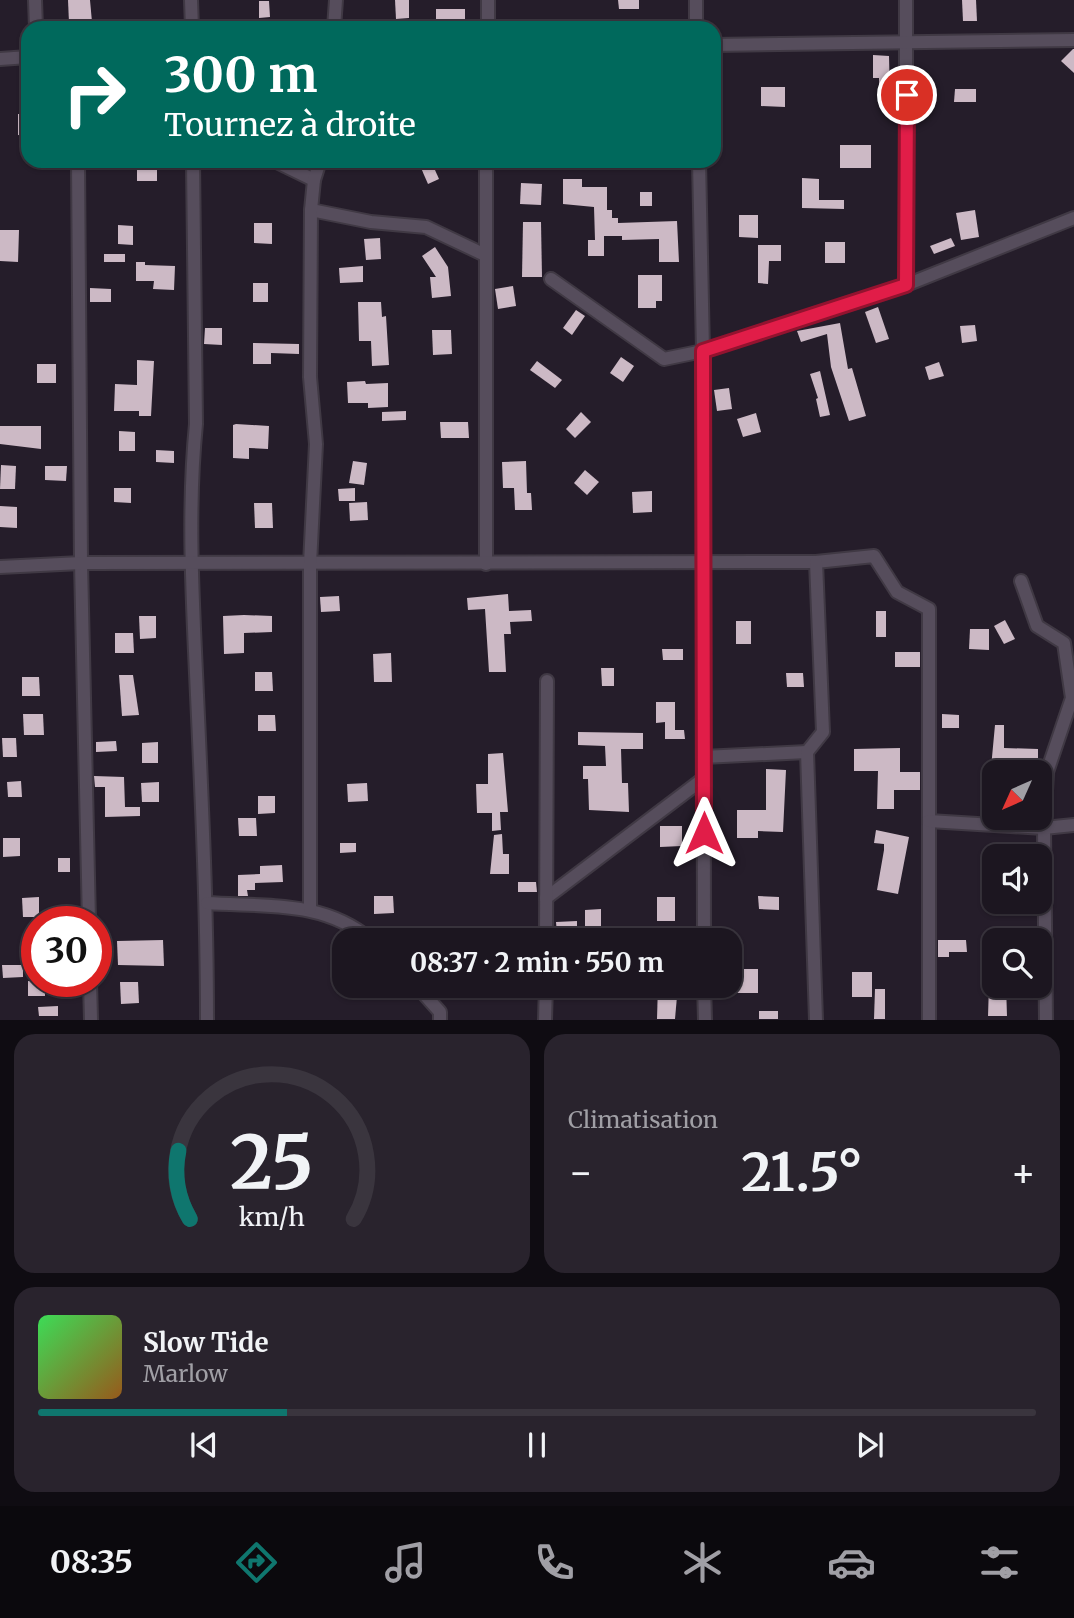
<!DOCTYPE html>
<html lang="fr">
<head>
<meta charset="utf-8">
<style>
	:root { --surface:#1c1620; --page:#29232d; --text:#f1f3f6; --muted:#a09fa5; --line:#3a353e; --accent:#0f766e }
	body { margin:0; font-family:Merriweather,serif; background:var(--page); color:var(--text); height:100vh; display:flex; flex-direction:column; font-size:26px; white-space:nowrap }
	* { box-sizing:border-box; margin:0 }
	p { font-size:23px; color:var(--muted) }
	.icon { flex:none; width:38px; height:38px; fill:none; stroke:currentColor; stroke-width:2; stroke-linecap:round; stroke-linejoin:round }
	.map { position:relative; height:1020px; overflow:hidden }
	.drawer { display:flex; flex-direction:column; gap:14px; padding:14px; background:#0f0c12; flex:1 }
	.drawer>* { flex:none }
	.top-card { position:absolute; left:21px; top:21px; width:700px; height:147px; border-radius:21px; box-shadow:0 2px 5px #0004,0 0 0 2px var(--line); background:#00695c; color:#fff; overflow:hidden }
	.needle { width:46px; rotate:225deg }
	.controls { position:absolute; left:982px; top:760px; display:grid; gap:14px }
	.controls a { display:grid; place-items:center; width:70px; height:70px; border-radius:14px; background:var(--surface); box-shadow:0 2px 5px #0004,0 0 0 2px var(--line); font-size:35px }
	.speed { position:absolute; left:21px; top:906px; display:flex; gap:14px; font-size:35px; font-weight:700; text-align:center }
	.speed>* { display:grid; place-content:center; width:91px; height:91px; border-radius:50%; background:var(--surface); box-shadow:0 2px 5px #0004,0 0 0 2px var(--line); line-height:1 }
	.speed .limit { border:10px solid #d22; background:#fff; color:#111 }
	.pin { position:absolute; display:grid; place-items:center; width:60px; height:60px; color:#fff; margin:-30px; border:4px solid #fff; border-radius:50%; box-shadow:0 2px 7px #0007 }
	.me { position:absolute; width:77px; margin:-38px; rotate:0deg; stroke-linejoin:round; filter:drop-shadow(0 0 5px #0008) }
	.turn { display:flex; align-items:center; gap:24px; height:147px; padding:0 28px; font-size:32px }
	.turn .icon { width:91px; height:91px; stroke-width:2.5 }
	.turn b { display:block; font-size:49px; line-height:60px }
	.big { font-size:52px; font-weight:700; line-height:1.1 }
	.drawer .tile { flex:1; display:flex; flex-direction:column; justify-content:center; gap:10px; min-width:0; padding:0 24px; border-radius:21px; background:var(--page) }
	.drawer .dial { align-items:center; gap:0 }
	.dial svg { height:182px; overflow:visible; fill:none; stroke:var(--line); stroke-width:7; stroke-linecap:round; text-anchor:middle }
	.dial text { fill:var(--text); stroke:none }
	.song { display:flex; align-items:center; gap:21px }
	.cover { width:84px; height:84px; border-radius:10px; background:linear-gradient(135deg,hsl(130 70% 55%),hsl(30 70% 35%)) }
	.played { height:7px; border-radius:4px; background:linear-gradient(90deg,var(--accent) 25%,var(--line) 25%) }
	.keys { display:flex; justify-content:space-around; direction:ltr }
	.heat { display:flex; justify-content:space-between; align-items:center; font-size:38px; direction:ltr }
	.drawer .tiles { flex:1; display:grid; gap:14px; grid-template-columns:1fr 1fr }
	.tile:last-child { grid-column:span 2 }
	.trip { position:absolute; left:332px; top:928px; width:410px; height:70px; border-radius:21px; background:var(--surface); box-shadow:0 2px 5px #0004,0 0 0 2px var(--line); font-weight:700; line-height:70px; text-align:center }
	.dock { display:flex; height:112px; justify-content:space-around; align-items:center; background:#0b090d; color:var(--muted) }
	.dock .icon { width:49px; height:49px }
	.dock .on { color:var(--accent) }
	.dock b { font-size:32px; color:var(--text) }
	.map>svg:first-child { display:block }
</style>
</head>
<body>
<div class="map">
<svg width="1074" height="1020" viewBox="0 0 1074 1020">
	<rect width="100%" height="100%" fill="#251d2a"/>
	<!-- building -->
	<g fill="#ccb9c5">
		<polygon points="68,0 90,0 92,22 69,23"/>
		<polygon points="395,0 409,0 409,18 396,19"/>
		<polygon points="618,0 639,0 639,9 619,9"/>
		<polygon points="962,0 976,0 977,21 963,21"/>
		<polygon points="259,1 269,1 270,17 259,18"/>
		<rect x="436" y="9" width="29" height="10"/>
		<polygon points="1073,49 1074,49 1074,73 1061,61"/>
		<polygon points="873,55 889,56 890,97 879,97 879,78 873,78"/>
		<polygon points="761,87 785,87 785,107 761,106"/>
		<polygon points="955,89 976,89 976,102 954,102"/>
		<polygon points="18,114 28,114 28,136 18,135"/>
		<rect x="840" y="145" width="31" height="23"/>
		<polygon points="418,161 431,161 439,179 428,184"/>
		<polygon points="137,163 157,164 157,181 137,181"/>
		<polygon points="802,178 819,179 819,200 844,200 844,209 802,208"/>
		<polygon points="563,179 582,179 582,187 607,187 607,210 612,210 612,218 618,218 618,223 677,221 679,262 659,262 659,239 622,240 622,236 604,236 604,256 588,256 588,240 595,240 594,207 563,204"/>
		<polygon points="521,183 542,184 541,205 520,204"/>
		<rect x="640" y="192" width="12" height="14"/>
		<polygon points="975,210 979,237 961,240 956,213"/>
		<polygon points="739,215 758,215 758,238 739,237"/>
		<polygon points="523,222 541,222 542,277 522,277"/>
		<polygon points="254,223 272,223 272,244 254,243"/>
		<polygon points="118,225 133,226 133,245 118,244"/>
		<polygon points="0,230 19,230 18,262 0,261"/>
		<polygon points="380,238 381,259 366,260 364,239"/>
		<polygon points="951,238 955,246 934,254 930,246"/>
		<rect x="825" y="242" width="20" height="21"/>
		<polygon points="758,245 781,245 781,261 769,261 768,284 758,283"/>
		<polygon points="435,247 448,267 451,296 432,298 430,277 436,277 422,256"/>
		<rect x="104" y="254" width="21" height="8"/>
		<polygon points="136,262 145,262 145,265 175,266 174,290 153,289 154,281 136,281"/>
		<polygon points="363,266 363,282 340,283 339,268"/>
		<polygon points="638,275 662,275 662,301 656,301 656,308 638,308"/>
		<rect x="253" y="283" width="15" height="19"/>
		<polygon points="513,286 516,306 498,309 495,289"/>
		<polygon points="90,288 111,289 111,302 90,302"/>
		<polygon points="358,302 381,302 382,317 386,316 389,365 372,366 371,341 359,341"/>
		<polygon points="878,307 889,339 876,343 865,312"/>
		<polygon points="576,310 585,316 572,335 563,328"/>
		<polygon points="840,323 848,369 852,368 866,416 849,421 831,367 827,334 801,342 797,331"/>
		<polygon points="975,325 977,341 962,343 960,326"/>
		<polygon points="205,328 222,328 222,345 204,344"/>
		<polygon points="432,330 451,330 452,354 433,355"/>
		<polygon points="253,343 299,344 299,354 271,353 271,364 253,364"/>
		<polygon points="621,357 634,366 623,382 610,373"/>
		<polygon points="137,360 154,361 151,416 139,416 139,411 114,411 115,384 137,385"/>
		<polygon points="537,361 562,380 555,388 530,370"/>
		<polygon points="939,362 944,376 929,380 925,367"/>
		<rect x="37" y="364" width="19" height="19"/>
		<polygon points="820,371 830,415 820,417 816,399 818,398 810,374"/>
		<polygon points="365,381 366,384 388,383 388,407 368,408 368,403 348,403 347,382"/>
		<polygon points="729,388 732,409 717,411 714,390"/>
		<polygon points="406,411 406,420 382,421 382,412"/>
		<polygon points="581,412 591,422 575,438 566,429"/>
		<polygon points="756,413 761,432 743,437 737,419"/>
		<polygon points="440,422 468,422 469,438 441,438"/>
		<polygon points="236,424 269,426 268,449 249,448 249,459 233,458 233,425"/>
		<polygon points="0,426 41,426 41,449 0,444"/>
		<polygon points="119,431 135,432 135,451 119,451"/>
		<polygon points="156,450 174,451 174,463 156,462"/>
		<polygon points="353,461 367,463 364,485 349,483"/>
		<polygon points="526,461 527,493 531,493 532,510 515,510 514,488 503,488 502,462"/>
		<polygon points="1,465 16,466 15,489 0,489"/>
		<polygon points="45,466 67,466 66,481 45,480"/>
		<polygon points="585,470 599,482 587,495 574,483"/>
		<polygon points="114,488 131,488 131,503 114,502"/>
		<polygon points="355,488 355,501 339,501 338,489"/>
		<polygon points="652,491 652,512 633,513 632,492"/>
		<polygon points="367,502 368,520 350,521 349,503"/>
		<polygon points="254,503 272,503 273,528 255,528"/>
		<polygon points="0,506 17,507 17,528 0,527"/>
		<polygon points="508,594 509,611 531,610 532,621 510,622 511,634 504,634 506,672 489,672 485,609 468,610 467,598"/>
		<polygon points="339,596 340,611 321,612 320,597"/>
		<rect x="876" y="611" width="10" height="26"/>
		<polygon points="244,615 272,616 272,632 244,633 244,653 224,654 223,616"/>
		<polygon points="139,616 156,616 156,638 140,639"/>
		<polygon points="1005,620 1015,639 1004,644 994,626"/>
		<rect x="736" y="621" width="15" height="23"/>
		<polygon points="970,629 989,629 989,650 969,649"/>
		<polygon points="115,633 133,633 134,653 115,653"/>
		<polygon points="662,649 683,649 683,660 663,660"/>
		<rect x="895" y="652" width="25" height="15"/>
		<polygon points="391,653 392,682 374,682 373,654"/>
		<polygon points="601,668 614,668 614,686 602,686"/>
		<polygon points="255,672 272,672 273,691 255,691"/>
		<polygon points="786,673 803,673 804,687 787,687"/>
		<polygon points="119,675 133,675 139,715 122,716"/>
		<polygon points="22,677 39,677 40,696 22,696"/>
		<polygon points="656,702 675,702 675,730 684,730 685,739 665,739 665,722 656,723"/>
		<polygon points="23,714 43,714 44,735 24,735"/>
		<polygon points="942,714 959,715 959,728 942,728"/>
		<polygon points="258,715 275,715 276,731 258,731"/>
		<polygon points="995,725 1004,725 1004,748 1038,749 1038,758 1009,758 1009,768 991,768"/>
		<polygon points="578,732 643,733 643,749 621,749 622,783 628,783 629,812 589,810 588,779 583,779 583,766 606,766 605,746 578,745"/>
		<polygon points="2,738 16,738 17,757 3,757"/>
		<polygon points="116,741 117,751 96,752 96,742"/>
		<polygon points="158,742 158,763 142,763 142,743"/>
		<polygon points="900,748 900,772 920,772 920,790 894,790 894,809 877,809 878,771 854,771 854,749"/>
		<polygon points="503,753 508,812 500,812 501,830 492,831 492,813 477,813 476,784 488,784 488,754"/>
		<polygon points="766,769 786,770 783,832 758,831 758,838 737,838 737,810 766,810"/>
		<polygon points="94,776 124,777 125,807 140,807 140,816 105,817 105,787 95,787"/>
		<polygon points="21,781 22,797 8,797 7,782"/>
		<polygon points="159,782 159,802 142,802 141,783"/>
		<polygon points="367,783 368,801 348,802 347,784"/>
		<polygon points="258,796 275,796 275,813 258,814"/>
		<polygon points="238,818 256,818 257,836 239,836"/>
		<polygon points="660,826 682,826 682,846 660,847"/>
		<polygon points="876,830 909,837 898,894 877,890 884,850 884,844 874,843"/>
		<polygon points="502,834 503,854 509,854 509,874 490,874 494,835"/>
		<polygon points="3,838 20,838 20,856 3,857"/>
		<polygon points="340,843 356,843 356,852 340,853"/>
		<polygon points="1028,847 1029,856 996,856 995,848"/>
		<rect x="58" y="858" width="12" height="14"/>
		<polygon points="282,865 283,882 255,883 255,890 247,890 248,896 238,896 238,875 260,874 260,866"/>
		<polygon points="518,882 536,882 537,892 518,892"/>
		<polygon points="374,896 393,896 394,913 374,914"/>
		<polygon points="758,896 779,897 779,910 759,909"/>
		<polygon points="39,897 39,917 23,917 22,898"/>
		<rect x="657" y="897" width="18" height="24"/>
		<polygon points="601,909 601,927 585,927 585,910"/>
		<polygon points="577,921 577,932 557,933 556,922"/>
		<polygon points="163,940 164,966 118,965 117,941"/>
		<polygon points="938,940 966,940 967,952 949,952 949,957 938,957"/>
		<polygon points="2,965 23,965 23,977 3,978"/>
		<rect x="733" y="969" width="25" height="24"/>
		<rect x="852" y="972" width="20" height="25"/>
		<polygon points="28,981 45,982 45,996 28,996"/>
		<polygon points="120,982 138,982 139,1003 121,1004"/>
		<polygon points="658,985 678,985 675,1019 657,1019"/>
		<polygon points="989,985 1006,985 1007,1016 988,1016"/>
		<polygon points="875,989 885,989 885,1019 874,1019"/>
		<polygon points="58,1006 58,1016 39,1016 38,1007"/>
		<rect x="759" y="1011" width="19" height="8"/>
	</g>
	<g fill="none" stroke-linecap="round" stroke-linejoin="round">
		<!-- minor casing -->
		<g stroke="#403944" stroke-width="16">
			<g id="minor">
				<polyline points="35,0 36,28"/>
				<polyline points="191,0 192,28"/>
				<polyline points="696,0 696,28"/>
				<polyline points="906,0 906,285"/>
				<polyline points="334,28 336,0"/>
				<polyline points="488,28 488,0"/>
				<polyline points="714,45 1074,40"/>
				<polyline points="0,59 28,57"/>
				<polyline points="78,161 81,563 89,922"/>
				<path d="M193 161 196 424C187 514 193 604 197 695 202 803 207 911 207 1020"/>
				<polyline points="275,161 314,180"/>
				<polyline points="699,161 703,351 704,940"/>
				<polyline points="311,210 371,222 426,227 485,255"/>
				<polyline points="551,279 664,359 703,351 906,285 1074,218"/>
				<polyline points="486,564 486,161"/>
				<polyline points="0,567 81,563 816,562 874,556 897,592 929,609 929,1020"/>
				<polyline points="1021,581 1037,626 1064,643 1072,698 1047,772 1044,828 1046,1020"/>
				<polyline points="703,757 807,752"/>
				<polyline points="929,821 1044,828 1074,825"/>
				<polyline points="546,898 703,779"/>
				<path d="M207 903C267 907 323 900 371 940"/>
				<polyline points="310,909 310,564 316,444 310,377 311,210 314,180 320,161"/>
				<polyline points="546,940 547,681"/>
				<polyline points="90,982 91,1020"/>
				<polyline points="416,985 440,1012 440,1020"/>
				<polyline points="704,985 705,1020"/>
				<polyline points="545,1020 546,985"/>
				<polyline points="816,1020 807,752 823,732 816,562"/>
			</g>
		</g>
		<!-- minor -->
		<use href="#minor" stroke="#564d5c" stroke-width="12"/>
	</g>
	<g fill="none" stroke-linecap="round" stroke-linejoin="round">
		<!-- route casing -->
		<g stroke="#92132f" stroke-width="18">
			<polyline id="route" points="704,833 703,351 906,285 907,95"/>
		</g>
		<!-- route -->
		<use href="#route" stroke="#e11d48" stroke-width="12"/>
	</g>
</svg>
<div class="controls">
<a><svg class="needle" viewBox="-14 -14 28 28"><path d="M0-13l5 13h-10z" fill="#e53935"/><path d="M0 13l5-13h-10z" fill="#a09fa5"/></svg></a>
<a><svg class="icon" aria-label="sound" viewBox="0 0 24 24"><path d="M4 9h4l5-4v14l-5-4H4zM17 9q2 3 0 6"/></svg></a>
<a><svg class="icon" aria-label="search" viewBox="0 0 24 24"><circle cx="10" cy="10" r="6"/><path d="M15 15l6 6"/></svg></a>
</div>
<div class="speed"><div class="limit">30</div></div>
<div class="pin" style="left:907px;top:95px;background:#d93025"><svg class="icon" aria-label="arrive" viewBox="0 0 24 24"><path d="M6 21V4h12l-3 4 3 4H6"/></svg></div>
<svg class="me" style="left:704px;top:833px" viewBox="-20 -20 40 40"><path d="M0-17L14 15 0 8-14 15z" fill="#e11d48" stroke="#fff" stroke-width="4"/></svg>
<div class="trip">08:37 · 2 min · 550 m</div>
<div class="top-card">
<div class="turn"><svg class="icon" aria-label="right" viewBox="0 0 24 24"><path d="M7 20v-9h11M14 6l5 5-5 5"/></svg><div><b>300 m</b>Tournez à droite</div></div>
</div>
</div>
<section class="drawer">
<div class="tiles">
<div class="tile dial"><svg viewBox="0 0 100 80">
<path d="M14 69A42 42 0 1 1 86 69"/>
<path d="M14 69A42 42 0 0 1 9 39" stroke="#0f766e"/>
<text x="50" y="56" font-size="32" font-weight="700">25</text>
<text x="50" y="72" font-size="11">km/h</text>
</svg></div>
<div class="tile"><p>Climatisation</p>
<div class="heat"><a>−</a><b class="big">21.5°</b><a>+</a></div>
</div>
<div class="tile">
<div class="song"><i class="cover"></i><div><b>Slow Tide</b><p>Marlow</p></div></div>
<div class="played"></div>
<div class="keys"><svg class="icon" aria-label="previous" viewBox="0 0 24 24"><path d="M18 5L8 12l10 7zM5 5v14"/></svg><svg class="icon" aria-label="pause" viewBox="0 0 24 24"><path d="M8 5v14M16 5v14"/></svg><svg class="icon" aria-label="next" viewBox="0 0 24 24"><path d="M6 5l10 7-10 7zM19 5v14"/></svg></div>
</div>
</div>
</section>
<nav class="dock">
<b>08:35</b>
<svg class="icon on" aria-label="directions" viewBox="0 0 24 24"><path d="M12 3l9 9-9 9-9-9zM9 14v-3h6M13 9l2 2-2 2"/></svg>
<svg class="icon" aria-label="music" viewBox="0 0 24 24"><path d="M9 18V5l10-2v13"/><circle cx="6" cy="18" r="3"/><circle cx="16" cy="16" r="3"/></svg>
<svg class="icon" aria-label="phone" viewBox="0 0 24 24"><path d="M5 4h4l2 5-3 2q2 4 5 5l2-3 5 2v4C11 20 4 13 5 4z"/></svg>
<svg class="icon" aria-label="climate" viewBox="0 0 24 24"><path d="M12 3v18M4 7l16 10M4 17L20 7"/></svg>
<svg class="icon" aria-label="car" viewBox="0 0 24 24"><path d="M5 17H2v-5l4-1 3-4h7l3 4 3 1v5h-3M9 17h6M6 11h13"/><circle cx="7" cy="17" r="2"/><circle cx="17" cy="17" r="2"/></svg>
<svg class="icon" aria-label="filters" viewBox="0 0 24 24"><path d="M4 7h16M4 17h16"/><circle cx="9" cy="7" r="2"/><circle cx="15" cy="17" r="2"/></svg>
</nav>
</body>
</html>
